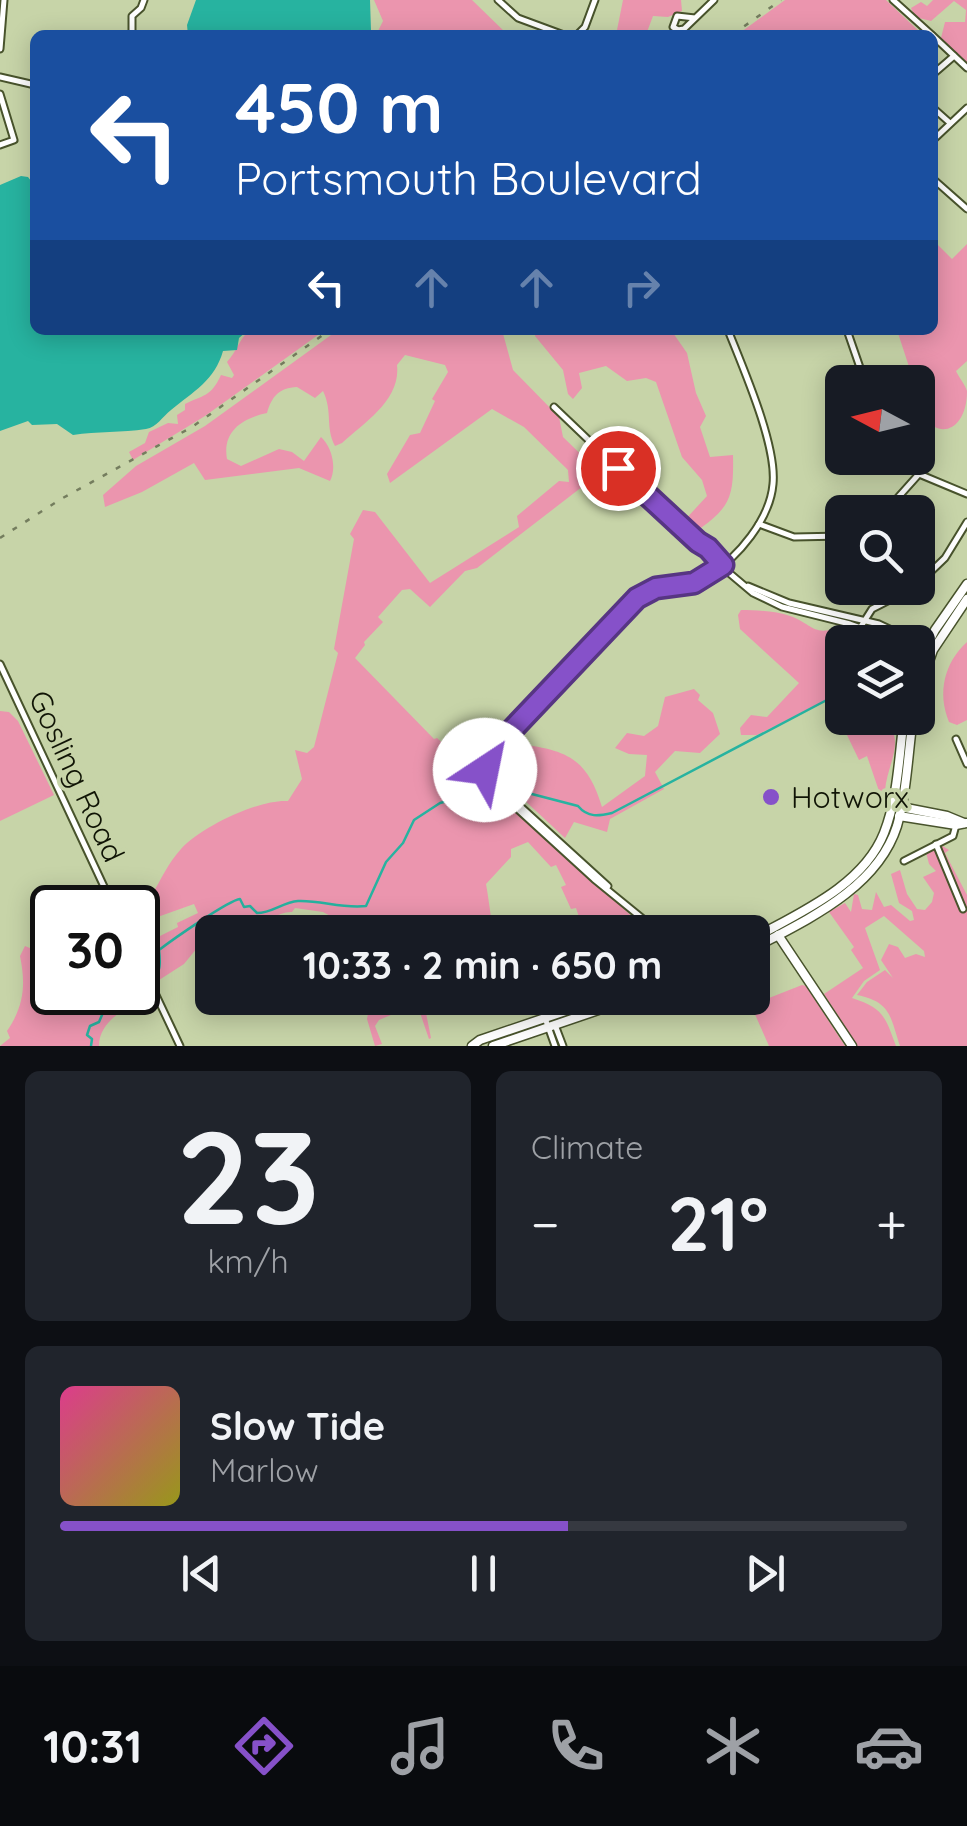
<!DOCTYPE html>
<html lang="en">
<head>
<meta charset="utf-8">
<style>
	:root { --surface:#171b24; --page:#20242c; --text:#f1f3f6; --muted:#9ea1a6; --line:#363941; --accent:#8651c9 }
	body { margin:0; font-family:Quicksand,sans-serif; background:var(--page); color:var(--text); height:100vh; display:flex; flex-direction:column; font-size:38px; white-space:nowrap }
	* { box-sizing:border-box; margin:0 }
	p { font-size:32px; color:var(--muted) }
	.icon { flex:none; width:55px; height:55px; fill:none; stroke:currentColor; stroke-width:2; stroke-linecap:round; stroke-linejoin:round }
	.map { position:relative; height:1046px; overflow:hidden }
	.sheet { display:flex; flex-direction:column; gap:25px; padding:25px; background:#0d0f14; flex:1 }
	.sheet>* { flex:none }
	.top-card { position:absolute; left:30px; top:30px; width:908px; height:305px; border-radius:15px; box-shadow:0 5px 25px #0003; background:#1a4fa0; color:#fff; overflow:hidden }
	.needle { width:65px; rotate:277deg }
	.buttons { position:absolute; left:825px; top:365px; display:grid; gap:20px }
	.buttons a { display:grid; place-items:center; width:110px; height:110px; border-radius:15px; background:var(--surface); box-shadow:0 5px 25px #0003; font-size:50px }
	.speed { position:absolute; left:30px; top:885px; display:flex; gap:20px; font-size:50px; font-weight:700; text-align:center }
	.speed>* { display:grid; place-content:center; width:130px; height:130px; border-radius:50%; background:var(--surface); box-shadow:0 5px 25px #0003; line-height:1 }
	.speed .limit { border:5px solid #111; border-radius:15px; background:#fff; color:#111 }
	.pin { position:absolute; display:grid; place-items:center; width:85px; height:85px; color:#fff; margin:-42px; border:5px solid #fff; border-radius:50%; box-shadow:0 2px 10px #0007 }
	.me { position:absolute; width:110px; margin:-55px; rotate:34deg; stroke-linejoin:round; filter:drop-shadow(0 0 8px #0008) }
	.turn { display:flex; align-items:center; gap:35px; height:210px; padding:0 40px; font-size:45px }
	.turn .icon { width:130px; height:130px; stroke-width:2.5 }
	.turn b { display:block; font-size:70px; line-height:85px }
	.lanes { display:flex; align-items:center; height:95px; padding:0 40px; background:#0003; justify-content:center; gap:50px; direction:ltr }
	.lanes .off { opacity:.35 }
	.big { font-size:75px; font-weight:700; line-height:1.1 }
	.sheet .card { flex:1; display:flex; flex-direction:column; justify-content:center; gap:15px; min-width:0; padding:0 35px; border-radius:15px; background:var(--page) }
	.sheet .dial { align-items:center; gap:0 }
	.dial b { font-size:130px; line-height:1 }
	.song { display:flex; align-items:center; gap:30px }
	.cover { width:120px; height:120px; border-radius:15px; background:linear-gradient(135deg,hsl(330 70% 55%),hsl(60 70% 35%)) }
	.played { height:10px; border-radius:5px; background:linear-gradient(90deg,var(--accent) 60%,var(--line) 60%) }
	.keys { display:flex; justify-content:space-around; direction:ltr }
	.heat { display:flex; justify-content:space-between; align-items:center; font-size:55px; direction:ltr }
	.sheet .tiles { flex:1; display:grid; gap:25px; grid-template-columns:1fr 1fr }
	.card:last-child { grid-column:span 2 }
	.trip { position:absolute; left:195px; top:915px; width:575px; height:100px; border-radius:15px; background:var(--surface); box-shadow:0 5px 25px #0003; font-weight:700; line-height:100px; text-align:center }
	.tab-bar { display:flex; height:160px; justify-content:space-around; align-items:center; background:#090b0e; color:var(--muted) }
	.tab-bar .icon { width:70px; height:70px }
	.tab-bar .on { color:var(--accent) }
	.tab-bar b { font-size:45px; color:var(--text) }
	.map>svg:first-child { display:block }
</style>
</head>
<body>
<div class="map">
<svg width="967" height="1046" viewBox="0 0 967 1046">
	<rect width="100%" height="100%" fill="#c7d4a8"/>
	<!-- green -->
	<g fill="#eb95ae">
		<polygon points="374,0 472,0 507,34 376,35 383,21"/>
		<polygon points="623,0 681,0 682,11 668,17 653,16 647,32 649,35 616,35"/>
		<polygon points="785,0 886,0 923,35 737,35"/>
		<polygon points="933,0 967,0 967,64 941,38 945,22 965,22 966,10 954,1 931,21 915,17 911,8 921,2 927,6"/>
		<path d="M933 240 952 259 967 244V361L956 371C959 378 965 384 967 391 967 442 918 445 918 382H914L897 330H932Z"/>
		<path d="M250 330H325L205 416 133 460 129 452 145 443 149 432 168 423 178 424 177 415 185 410V404C203 395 211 397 221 375L232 378 234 375 227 362C237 351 239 339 250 330Z"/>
		<path d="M338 330H502L513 370 559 417 563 437 600 473 477 568 465 571 430 607 410 589 402 590 378 617 383 622 364 642 365 645 355 658 434 739 437 738 649 932H630L617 918 597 932H584L576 908 571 909 561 887 566 885 556 865 551 867 528 842 511 849V857L486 884C489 901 490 912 493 929L490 932H337L329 927 334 918 323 912 295 908 292 912C277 911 265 926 249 922L233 932H212V938L202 942 184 964 156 982 151 980 144 954 152 949 150 941 178 927 177 923 198 913 194 904 138 924C139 913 145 905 151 896 161 880 168 863 181 849 201 827 259 799 288 801L302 779 295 750 307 753 314 747 338 653 334 649 354 539 350 534 363 510 375 512 430 583 519 527 517 516 559 481 569 482 568 470 524 427 492 409 390 483 387 474 410 435 420 433 435 401 432 399 448 372 445 365 405 355 397 365C401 400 365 422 342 443L335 446C325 427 333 412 323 391L315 398 297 387C279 388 272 396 267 413 243 418 222 431 227 459L241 466 279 449 292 452 304 461 321 437C332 447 337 468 330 481L299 468 205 480 194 463 142 492 105 507 103 495 136 466 205 426Z"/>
		<path d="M536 330H671L687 353 696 393 706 416 700 427 710 457 733 455C734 498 730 508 695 532L683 522 707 496 702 480 682 457 656 382 646 378 627 381 606 366 579 373 582 388 573 399 568 394 563 370 535 336Z"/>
		<path d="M741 610C756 610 776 611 790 616 813 624 813 638 842 626L887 642H842V718H892C889 728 895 732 895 742 895 758 886 774 885 791H879L867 756 859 760 835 710 825 701 757 735H741L740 728 751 715 767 717 799 683 740 629 738 615Z"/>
		<path d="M967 642V720L957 725 949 722C937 693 944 663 967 642Z"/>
		<path d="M694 689 700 695 698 700 713 713 720 734 700 753 675 751 655 772 664 789 610 819 607 832 574 822 565 838 492 770 498 757 518 744C567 750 587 758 602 807L645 776 647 755 629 754 615 748 627 733 644 736 658 726 665 697Z"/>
		<polygon points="0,711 9,712 18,721 54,795 0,821"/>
		<path d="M941 845 949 850 945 853 967 895V1046H900C890 1016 891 1002 857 995L867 982 885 970 893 978 881 960 889 944 898 947 905 958 916 954 925 957 924 951 884 916 865 928 880 970 864 981 852 998C883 1008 885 1016 896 1046H857L824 994 863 968 851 950 854 947 829 912 845 903 851 912 854 894 858 895 862 909 872 910 876 892 884 907 891 905 910 921 914 920 912 911 899 903 891 874 900 870 907 894 917 909 925 910 932 902 934 893 923 877 936 871 929 864 926 852Z"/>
		<path d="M25 946 37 951 31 968 52 986V992L61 993 87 1013 93 993 138 992V972L149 993C130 1007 99 1019 99 1046H0L10 1038 7 1031C24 1006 26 985 20 956Z"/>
		<polygon points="802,985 806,986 845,1046 769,1046 754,1012 759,1002"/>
		<polygon points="371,998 423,998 431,1038 429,1039 417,1004 379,1020 375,1026 382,1044 375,1046 367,1019"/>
	</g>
	<!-- water -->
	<g fill="#27b3a0">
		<polygon points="196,0 370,0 371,31 370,35 188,35 187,25"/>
		<path d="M21 176 28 177 35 186V330H248L239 338 237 350 223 351C215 380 193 392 171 410 162 417 157 427 146 429 122 433 97 431 73 435L57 424 32 425 28 421 0 431V185Z"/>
	</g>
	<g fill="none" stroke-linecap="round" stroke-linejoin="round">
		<!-- stream -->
		<g stroke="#27b3a0" stroke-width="2.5">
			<path d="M501 780H513L528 793 578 806C588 818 599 816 612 813L842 692"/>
			<path d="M138 985C158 972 162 976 159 950 172 940 229 900 240 899L244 907 250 906 257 913C272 913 283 902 298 901 321 900 342 909 366 906L386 862 403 843 414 820 440 803 477 793 482 796 491 790"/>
			<polyline points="91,1046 92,1039 87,1035 90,1026 99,1022 105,1008 123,1001 131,992"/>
		</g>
		<!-- street casing -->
		<g stroke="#48532c" stroke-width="9">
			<g id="street">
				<polyline points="498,0 518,18 564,35"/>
				<polyline points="893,0 932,35"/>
				<polyline points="695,18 677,16 673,27 678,30 684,29 714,0"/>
				<polyline points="132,35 132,16 141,8 144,0"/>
				<polyline points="577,35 585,27 595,0"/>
				<polyline points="933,36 967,68"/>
				<polyline points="0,49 4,0"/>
				<polyline points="932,75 954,56"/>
				<polyline points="0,77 35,85"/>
				<polyline points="0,94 14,140 0,145"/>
				<polyline points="932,107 950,123"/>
				<polyline points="932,141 967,108"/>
				<polyline points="932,178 967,209"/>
				<polyline points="847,330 865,382"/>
				<polyline points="554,407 715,561 753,593 782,607 850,624 900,642"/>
				<polyline points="900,458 919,474 967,494"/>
				<polyline points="885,512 919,474"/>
				<polyline points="759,524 794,537 842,536"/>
				<polyline points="701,543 722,563"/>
				<polyline points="918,584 945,558 967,522"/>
				<polyline points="748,586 789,603 879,624 926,646"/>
				<polyline points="860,628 872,609 913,588"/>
				<polyline points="0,664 114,908"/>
				<polyline points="956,739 967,764"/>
				<polyline points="498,786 608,886"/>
				<polyline points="936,844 963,909"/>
				<polyline points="904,861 953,836 956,825"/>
				<path d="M659 932 594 879 501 794 486 774 485 764 489 755 637 598C658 582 686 589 709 575 738 558 770 519 773 484 777 445 743 368 728 330"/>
				<polyline points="138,957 180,1046"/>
				<polyline points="545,1018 555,1046"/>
				<polyline points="555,1025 563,1046"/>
			</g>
		</g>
		<!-- secondary casing -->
		<g stroke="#48532c" stroke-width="11">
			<g id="secondary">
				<polyline points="918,663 935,630 967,584"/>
				<polyline points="918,693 933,650 967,599"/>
				<polyline points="901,807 947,816 964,823"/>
				<polyline points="899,816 956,825 967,823"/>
				<polyline points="778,935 852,1046"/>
				<path d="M752 939C799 913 863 886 884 833 898 798 899 755 904 718"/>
				<path d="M752 949C806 920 877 889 897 826 907 791 908 753 913 718"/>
				<polyline points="472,1046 480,1040 604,998"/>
				<polyline points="493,1046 616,1004 622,998"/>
			</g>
		</g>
		<!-- street -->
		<use href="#street" stroke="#fff" stroke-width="5"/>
		<!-- secondary -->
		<use href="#secondary" stroke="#fff" stroke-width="8"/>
		<!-- rail -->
		<g stroke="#747d5e" stroke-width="2.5" stroke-dasharray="5 10" stroke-linecap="butt">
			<polyline points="732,35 781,0"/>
			<polyline points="0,538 61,499 192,427 330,330"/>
		</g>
	</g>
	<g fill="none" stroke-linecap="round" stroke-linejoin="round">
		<!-- route casing -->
		<g stroke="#573583" stroke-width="25">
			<polyline id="route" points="485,770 489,754 637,598 656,588 694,583 723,565 708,548 698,542 618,468"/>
		</g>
		<!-- route -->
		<use href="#route" stroke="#8651c9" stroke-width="18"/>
	</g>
	<!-- markers -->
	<circle fill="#8651c9" stroke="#c7d4a8" stroke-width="4" cx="771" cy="797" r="10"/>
	<g text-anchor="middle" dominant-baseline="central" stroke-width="8" stroke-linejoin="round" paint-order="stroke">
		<!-- street labels -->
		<g font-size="30" fill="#101405" stroke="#c7d4a8">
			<text transform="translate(77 776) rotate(65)">Gosling Road</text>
		</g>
		<!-- poi labels -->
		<g font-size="30" fill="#101405" stroke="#c7d4a8" text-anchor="start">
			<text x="791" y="797">Hotworx</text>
		</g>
	</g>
</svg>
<div class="buttons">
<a><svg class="needle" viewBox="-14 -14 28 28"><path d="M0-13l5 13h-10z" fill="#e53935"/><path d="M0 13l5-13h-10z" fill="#9ea1a6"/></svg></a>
<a><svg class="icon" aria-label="search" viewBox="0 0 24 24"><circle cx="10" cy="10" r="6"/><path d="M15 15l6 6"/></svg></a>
<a><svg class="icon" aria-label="layers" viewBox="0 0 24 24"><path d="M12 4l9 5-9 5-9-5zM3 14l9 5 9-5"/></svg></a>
</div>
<div class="speed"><div class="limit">30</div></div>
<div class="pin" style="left:618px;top:468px;background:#d93025"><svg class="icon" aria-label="arrive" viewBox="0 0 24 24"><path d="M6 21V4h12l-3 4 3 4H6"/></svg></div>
<svg class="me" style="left:485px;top:770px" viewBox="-20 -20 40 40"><circle r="19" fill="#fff"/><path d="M0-13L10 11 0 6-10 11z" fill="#8651c9"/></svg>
<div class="trip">10:33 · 2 min · 650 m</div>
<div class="top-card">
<div class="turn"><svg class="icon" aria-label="left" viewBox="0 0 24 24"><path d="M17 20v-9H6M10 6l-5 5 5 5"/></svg><div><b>450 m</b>Portsmouth Boulevard</div></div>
<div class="lanes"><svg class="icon" aria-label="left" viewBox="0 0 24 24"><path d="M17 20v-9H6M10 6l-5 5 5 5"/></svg><svg class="icon off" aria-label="ahead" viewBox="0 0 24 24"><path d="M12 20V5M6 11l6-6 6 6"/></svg><svg class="icon off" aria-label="ahead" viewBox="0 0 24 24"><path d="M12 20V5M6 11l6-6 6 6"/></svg><svg class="icon off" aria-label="right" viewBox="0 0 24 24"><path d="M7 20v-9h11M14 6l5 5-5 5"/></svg></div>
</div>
</div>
<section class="sheet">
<div class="tiles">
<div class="card dial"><b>23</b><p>km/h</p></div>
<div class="card"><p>Climate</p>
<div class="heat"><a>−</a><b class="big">21°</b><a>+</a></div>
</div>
<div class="card">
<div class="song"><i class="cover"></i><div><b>Slow Tide</b><p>Marlow</p></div></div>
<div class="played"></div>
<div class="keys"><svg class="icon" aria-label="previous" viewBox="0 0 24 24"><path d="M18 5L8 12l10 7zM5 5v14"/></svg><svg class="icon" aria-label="pause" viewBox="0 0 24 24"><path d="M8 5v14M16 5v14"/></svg><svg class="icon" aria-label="next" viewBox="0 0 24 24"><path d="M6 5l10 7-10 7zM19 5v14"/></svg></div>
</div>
</div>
</section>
<nav class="tab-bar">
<b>10:31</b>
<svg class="icon on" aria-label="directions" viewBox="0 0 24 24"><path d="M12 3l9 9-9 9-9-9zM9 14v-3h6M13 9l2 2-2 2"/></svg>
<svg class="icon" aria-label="music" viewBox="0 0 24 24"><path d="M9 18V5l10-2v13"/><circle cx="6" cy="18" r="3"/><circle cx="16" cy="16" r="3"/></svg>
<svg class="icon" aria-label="phone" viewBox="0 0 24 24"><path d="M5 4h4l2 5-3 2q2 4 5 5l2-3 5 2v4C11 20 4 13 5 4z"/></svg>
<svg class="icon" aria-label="climate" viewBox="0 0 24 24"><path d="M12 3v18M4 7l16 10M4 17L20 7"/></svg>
<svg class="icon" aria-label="car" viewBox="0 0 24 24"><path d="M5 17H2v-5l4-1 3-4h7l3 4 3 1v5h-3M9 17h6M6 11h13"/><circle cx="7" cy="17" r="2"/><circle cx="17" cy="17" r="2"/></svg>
</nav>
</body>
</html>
